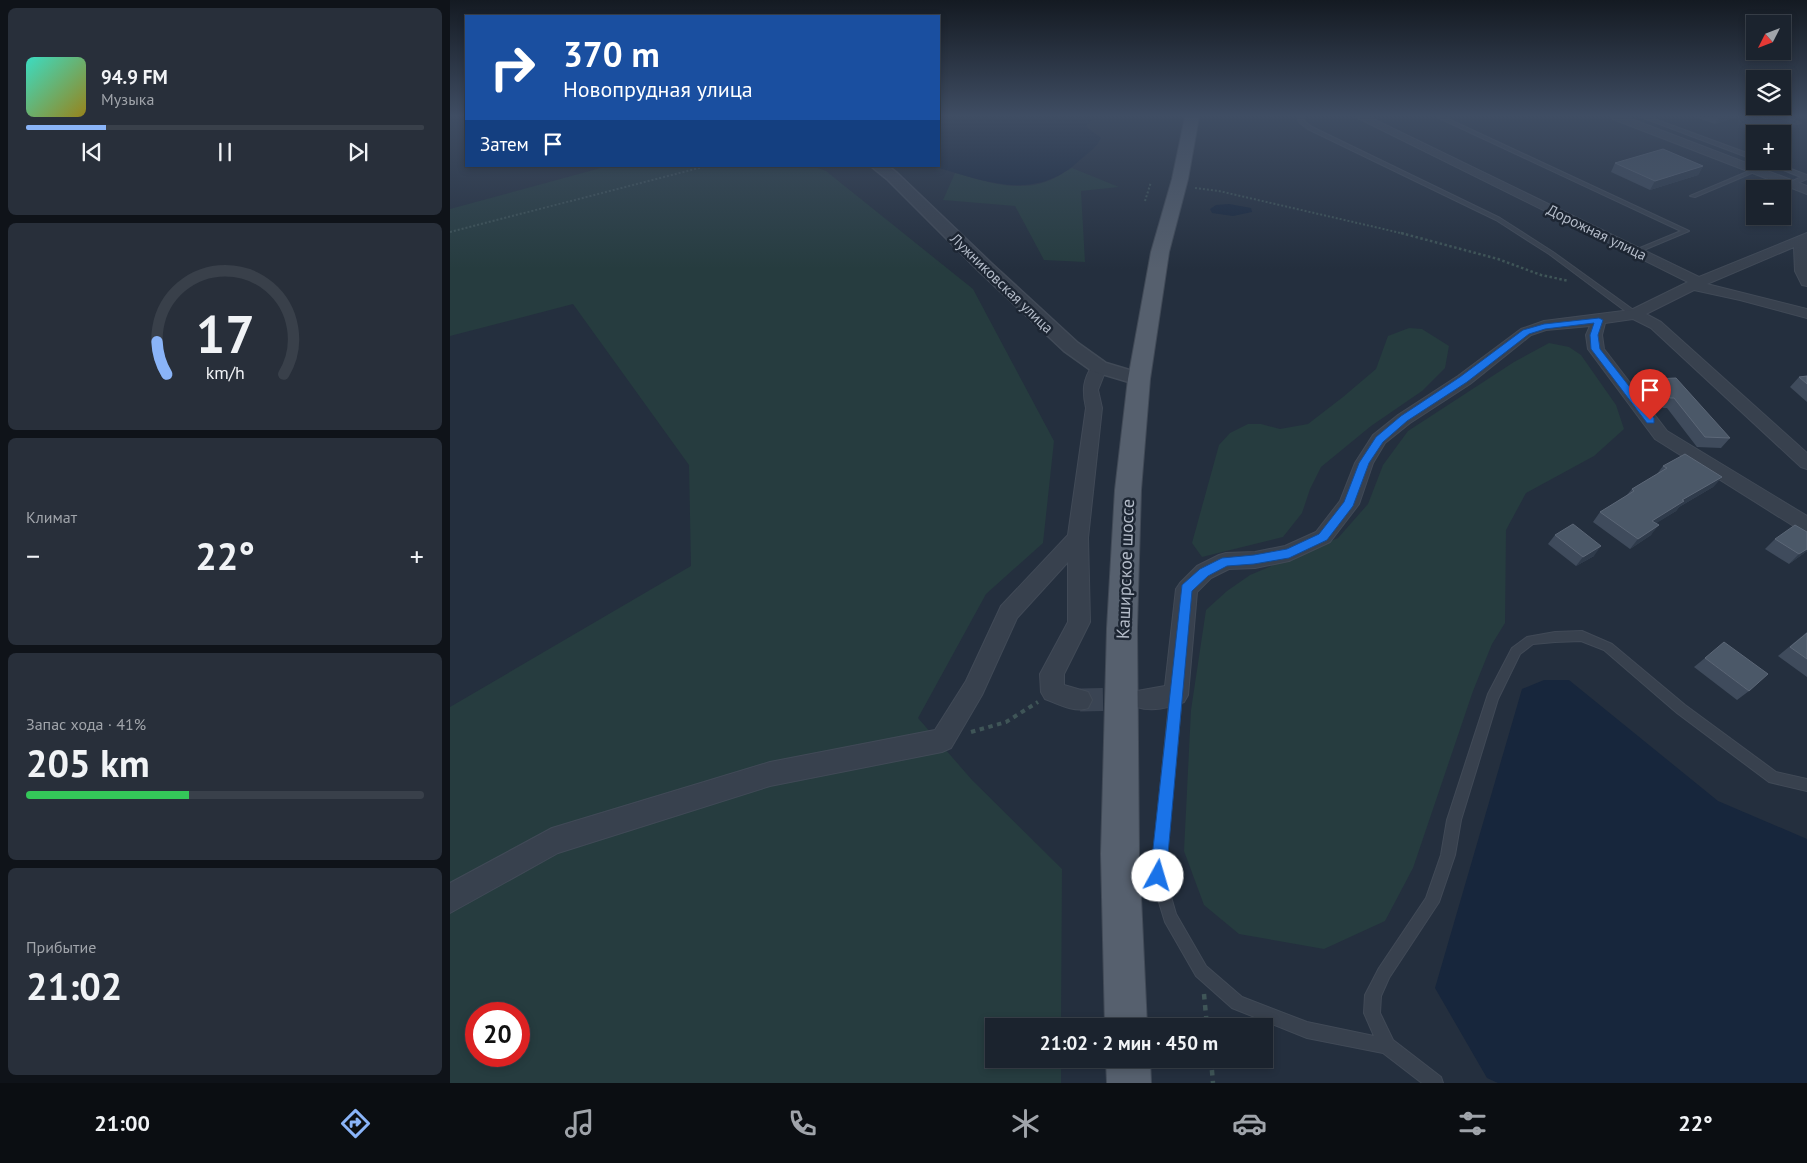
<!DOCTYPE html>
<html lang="ru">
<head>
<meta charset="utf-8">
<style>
	:root { --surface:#1b232e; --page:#282f3a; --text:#f1f3f6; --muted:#a0a4aa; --line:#39404a; --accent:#8ab4f8 }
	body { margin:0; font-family:"PT Sans",sans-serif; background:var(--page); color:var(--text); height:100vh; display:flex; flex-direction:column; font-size:19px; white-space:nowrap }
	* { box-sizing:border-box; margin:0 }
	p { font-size:16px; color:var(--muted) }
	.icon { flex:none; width:28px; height:28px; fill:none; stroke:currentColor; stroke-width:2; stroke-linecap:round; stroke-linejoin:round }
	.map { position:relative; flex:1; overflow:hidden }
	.panel { display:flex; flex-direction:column; gap:8px; padding:8px; background:#0f1319; width:450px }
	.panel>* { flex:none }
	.banner { position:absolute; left:15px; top:15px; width:475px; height:152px; border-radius:0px; box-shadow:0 2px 8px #0003,0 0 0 1px var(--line); background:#1a4fa0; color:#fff; overflow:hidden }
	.needle { width:32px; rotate:228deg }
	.fabs { position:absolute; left:1296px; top:15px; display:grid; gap:10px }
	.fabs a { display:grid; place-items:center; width:45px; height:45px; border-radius:0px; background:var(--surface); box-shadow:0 2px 8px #0003,0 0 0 1px var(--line); font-size:25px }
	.speed { position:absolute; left:15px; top:1002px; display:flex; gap:10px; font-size:25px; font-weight:700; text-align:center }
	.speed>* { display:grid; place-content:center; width:65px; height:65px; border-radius:50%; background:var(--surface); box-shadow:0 2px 8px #0003,0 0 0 1px var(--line); line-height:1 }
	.speed .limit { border:8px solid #d22; background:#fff; color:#111 }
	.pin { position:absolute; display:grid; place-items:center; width:42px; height:42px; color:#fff; margin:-51px -21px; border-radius:50% 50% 50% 0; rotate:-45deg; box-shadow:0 0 5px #0007 }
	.pin .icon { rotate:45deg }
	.me { position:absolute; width:55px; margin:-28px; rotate:6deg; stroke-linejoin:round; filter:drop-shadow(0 0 4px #0008) }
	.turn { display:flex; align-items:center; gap:18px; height:105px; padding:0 15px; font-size:22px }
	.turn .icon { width:65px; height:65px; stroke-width:2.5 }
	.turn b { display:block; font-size:35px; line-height:42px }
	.then { display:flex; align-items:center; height:48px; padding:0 15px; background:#0003; gap:10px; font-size:19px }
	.big { font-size:38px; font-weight:700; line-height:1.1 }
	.panel .card { flex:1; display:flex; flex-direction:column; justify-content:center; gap:8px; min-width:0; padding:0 18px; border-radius:8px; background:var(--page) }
	.panel .dial { align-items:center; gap:0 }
	.dial svg { height:130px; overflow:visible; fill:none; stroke:var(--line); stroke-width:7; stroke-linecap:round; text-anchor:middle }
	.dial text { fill:var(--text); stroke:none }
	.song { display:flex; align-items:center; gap:15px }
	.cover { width:60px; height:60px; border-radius:8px; background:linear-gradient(135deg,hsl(170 70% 55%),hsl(50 70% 35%)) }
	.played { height:5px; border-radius:2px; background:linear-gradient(90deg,var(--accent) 20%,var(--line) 20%) }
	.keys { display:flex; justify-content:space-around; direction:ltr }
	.heat { display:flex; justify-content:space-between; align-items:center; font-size:28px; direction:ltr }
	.charge { height:8px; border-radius:4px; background:linear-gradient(90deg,#34c759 41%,var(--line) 0) }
	.trip { position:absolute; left:535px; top:1018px; width:288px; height:50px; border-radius:0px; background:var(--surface); box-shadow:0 2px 8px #0003,0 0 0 1px var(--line); font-weight:700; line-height:50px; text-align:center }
	.menu { display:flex; height:80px; justify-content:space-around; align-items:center; background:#0b0e12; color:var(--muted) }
	.menu .icon { width:35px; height:35px }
	.menu .selected { color:var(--accent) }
	.menu b { font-size:22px; color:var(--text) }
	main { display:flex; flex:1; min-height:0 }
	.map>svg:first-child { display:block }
</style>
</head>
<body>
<main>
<section class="panel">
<div class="card">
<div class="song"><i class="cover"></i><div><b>94.9 FM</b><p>Музыка</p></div></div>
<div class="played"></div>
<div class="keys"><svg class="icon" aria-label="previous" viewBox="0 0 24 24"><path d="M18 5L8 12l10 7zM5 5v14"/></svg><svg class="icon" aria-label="pause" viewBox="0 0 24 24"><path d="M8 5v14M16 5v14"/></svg><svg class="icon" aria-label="next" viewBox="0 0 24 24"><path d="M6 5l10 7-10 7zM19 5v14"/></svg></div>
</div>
<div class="card dial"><svg viewBox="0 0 100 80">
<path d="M14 69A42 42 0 1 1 86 69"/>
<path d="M14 69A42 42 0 0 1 8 49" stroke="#8ab4f8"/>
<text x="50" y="56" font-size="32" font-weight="700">17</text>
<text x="50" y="72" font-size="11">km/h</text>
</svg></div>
<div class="card"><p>Климат</p>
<div class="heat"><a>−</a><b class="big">22°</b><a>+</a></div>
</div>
<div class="card"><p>Запас хода · 41%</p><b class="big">205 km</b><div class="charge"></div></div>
<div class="card"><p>Прибытие</p><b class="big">21:02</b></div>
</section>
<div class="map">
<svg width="1357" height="1083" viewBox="0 0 1357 1083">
	<rect width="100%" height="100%" fill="#242f3e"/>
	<!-- green -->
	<g fill="#263c3f" fill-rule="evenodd">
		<path d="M158 166H362L376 171 523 289 604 441 593 543 536 594 468 718 522 780 612 869 611 1026H544V1059H611V1083H0V707L241 566 239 465 123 304 0 336V209ZM26 1014H69V1056H26Z"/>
		<path d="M622 168 669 187 631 191 635 262 594 260 565 206 493 200 505 173C535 181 567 193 598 181 606 178 614 172 622 168Z"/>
		<polygon points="959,328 972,329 999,346 995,368 972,391 921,426 871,467 860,489 852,513 833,537 752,557 742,543 769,445 780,433 798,424 811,424 830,429 858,424 893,397 926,369 938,336"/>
		<polygon points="1099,343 1119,347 1131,355 1166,405 1174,429 1144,456 1076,493 1056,530 1055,623 1042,644 1023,691 963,868 935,921 874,949 789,934 754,905 734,851 741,710 756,610 777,591 800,575 888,538 918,504 933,465 958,431 1064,362"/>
	</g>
	<!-- water -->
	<g fill="#17263c">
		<path d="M489 117H643L641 122 635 126 651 138C646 148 638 153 630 160 584 203 535 181 482 166H489Z"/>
		<polygon points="779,204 801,208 802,212 783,216 762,213 760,209 766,205"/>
		<polygon points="1094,680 1119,680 1268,801 1357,839 1357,1083 1048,1083 1037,1078 985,988 1072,689"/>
	</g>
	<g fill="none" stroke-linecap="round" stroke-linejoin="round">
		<!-- minor-tunnel -->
		<polyline stroke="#3a4453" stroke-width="23" stroke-dasharray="23 11" stroke-linecap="butt" points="630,700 683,699"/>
		<!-- service casing -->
		<g stroke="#414a57" stroke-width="2">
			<g id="service">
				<polygon points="847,117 853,117 854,121 862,127 1050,218 1103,252 1189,314 1188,316 1182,316 1099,254 1046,220 858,129 850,123"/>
				<polygon points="987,117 994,117 1239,231 1189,252 1185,252 1185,250 1231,231"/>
				<polygon points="1191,117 1199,117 1305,156 1305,160"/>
				<polygon points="1328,117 1336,117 1351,123 1346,124"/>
				<polygon points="1311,161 1320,161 1357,175 1357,179 1343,185 1339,185 1339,183 1351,177"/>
				<polygon points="1304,169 1309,170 1245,197 1240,196"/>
				<polygon points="1132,631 1162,644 1235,705 1326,772 1357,779 1357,791 1319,782 1227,713 1154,650 1131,641 1105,642 1083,644 1070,654 1048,699 1011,820 1005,855 989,902 939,978 931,996 930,1013 943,1040 991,1077 993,1083 972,1083 933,1053 857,1038 782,1008 746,976 715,922 701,876 720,695 722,691 726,690 730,691 732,695 715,876 726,914 756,966 792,997 857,1022 924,1036 914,1013 915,995 929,968 976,898 991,855 997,820 1038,694 1062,648 1077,637 1105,632"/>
			</g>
		</g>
		<!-- minor casing -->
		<g stroke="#414a57" stroke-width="2">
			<g id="minor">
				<path d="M906 117H919L1249 277 1357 233V286L1352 285 1345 271 1344 247 1257 284 1357 309V318L1290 300 1244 290 1196 314 1211 322 1357 453V469L1351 467 1201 328 1183 319 1155 323 1152 335 1154 349 1217 431 1357 516V532L1350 530 1205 439 1138 349 1136 335 1140 326 1096 330 1081 335 1020 384 960 423 935 443 923 463 909 504 880 542 839 561 805 568 779 569 761 578 747 592 738 695 734 702C720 708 701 712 687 707L683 699 687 691 715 686 726 589 730 583 747 566 769 555 776 553 805 552 835 546 866 532 890 501 905 463 923 435 948 415 1008 376 1071 329 1094 321 1181 310 1238 282Z"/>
				<polygon points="1162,117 1176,117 1357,186 1357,194 1163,119"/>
				<path d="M649 362 655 364 657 367 648 390 652 408 638 538 640 622 614 674V685L638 692 642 700 638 708C625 713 608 704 595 699L591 692 590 674 618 622V562L567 618 532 695 501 748 492 752 320 786 108 853 0 913V883L102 828 320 762 485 730 516 681 551 606 618 535 636 408C632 390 633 380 643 364Z"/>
			</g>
		</g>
		<!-- tertiary casing -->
		<g stroke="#414a57" stroke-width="3">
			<polygon id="tertiary" points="421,166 438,166 447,173 542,264 628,343 656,363 696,375 699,379 696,383 689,385 642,371 614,351 530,272 437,179"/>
		</g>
		<!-- primary casing -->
		<g stroke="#414a57" stroke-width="2">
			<g id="primary">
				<polygon points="735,117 749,117 738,179 719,252 700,379 691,490 687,628 689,854 697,1026 655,1026 651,854 657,628 665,490 678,379 701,252 722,179"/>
				<polygon points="656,1059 700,1059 701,1083 657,1083"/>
			</g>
		</g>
		<!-- path-far3 -->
		<g stroke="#3f5557" stroke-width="2" stroke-dasharray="2 2" stroke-linecap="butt">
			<polyline points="745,188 769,191 955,234"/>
			<polyline points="695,201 701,182"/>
			<polyline points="0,232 257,166"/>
		</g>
		<!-- path-far2 -->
		<polyline stroke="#3f5557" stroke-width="2.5" stroke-dasharray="2.5 2.5" stroke-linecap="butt" points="951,233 1048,259 1091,275 1119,281"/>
		<!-- path-far1 -->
		<polyline stroke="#3f5557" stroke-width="4" stroke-dasharray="4.5 4.5" stroke-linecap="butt" points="521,732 556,722 588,702"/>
		<!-- path -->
		<g stroke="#3f5557" stroke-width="4.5" stroke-dasharray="5.5 5.5" stroke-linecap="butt">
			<polyline points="754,994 757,1026"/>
			<polyline points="761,1059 763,1083"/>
		</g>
		<!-- service -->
		<use href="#service" fill="#38414e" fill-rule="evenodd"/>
		<!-- minor -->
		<use href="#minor" fill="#38414e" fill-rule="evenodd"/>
		<!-- tertiary -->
		<use href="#tertiary" fill="#38414e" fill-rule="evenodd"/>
		<!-- primary -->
		<use href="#primary" fill="#56606e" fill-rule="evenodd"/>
	</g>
	<!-- wall -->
	<g fill="#3f4b5c">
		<polygon points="1245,117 1287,117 1265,124"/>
		<polygon points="1165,163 1253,166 1248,175 1200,190 1161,172"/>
		<polygon points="1357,376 1357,402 1340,387 1349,377"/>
		<polygon points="1204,379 1280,438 1271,448 1247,447 1217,408 1213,408 1198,389"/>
		<polygon points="1213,466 1272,477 1263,487 1229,507 1226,511 1206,523 1201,535 1180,549 1143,522 1150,512 1176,496 1182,489 1207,474"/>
		<polygon points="1105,535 1144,556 1126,566 1098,544"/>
		<polygon points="1325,539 1357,551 1339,564 1315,549"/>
		<polygon points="1357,632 1357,677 1328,656"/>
		<polygon points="1255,658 1299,691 1287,700 1244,667"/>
	</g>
	<!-- shaded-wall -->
	<g fill="#2f3b4b">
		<polygon points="1269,117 1287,117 1265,124"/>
		<polygon points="1253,166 1248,175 1200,190 1205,181"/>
		<polygon points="1272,477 1263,487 1229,507 1226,511 1194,531 1202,521 1232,500"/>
		<polygon points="1209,525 1201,535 1180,549 1188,539"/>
		<polygon points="1151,546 1144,556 1126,566 1133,557"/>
		<polygon points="1357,549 1357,551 1339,564 1349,554"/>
	</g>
	<!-- building -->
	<g fill="#4b5868" stroke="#5c6777">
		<polygon points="1213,149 1253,166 1205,181 1165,163"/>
		<polygon points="1357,376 1357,384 1349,377"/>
		<polygon points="1226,378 1280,438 1255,437 1224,398 1220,398 1204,379"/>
		<polygon points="1235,454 1272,477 1232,500 1234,501 1202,521 1209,525 1188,539 1150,512 1184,491 1182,489 1217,468 1213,466"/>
		<polygon points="1123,524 1151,546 1133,557 1105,535"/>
		<polygon points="1345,525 1357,532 1357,549 1349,554 1325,539"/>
		<polygon points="1357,633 1357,659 1340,647"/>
		<polygon points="1274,642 1318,674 1299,691 1255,658"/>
	</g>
	<!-- sky -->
	<linearGradient id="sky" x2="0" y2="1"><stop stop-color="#141a22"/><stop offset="0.43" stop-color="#3f4d63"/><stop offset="1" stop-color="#3f4d63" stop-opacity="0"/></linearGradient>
	<rect width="1357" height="269" fill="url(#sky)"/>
	<!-- route -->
	<polygon fill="#1a73e8" stroke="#114b97" points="1149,318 1153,320 1148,335 1150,349 1204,418 1204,423 1197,423 1141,349 1140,335 1144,323 1095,329 1079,334 1017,382 957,421 933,442 919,463 903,506 877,540 839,558 804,564 777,566 758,576 742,591 716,876 714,882 708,884 702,882 700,876 732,585 750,569 772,558 804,555 837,549 869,534 894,502 909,463 926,437 951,416 1010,377 1073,330 1094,324"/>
	<g text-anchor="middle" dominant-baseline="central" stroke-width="5" stroke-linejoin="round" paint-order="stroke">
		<!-- far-street labels -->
		<g font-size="15" fill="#b4bcc9" stroke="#1d2633">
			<text transform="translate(1147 232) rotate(26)">Дорожная улица</text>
			<text transform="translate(552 283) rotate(44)">Лужниковская улица</text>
		</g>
		<!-- street labels -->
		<g font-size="18" fill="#b4bcc9" stroke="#1d2633">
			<text transform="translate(675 569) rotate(-88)">Каширское шоссе</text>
		</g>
	</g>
</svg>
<div class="fabs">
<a><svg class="needle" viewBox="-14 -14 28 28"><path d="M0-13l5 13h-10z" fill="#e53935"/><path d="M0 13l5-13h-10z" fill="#a0a4aa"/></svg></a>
<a><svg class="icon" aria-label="layers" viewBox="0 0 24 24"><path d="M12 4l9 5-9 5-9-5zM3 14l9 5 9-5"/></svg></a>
<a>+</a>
<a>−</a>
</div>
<div class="speed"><div class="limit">20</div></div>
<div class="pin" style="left:1200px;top:420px;background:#d93025"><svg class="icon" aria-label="arrive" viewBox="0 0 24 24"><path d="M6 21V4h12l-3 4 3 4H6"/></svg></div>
<svg class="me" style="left:708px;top:876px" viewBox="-20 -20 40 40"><circle r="19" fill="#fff"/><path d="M0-13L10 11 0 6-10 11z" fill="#1a73e8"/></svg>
<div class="trip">21:02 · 2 мин · 450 m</div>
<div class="banner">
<div class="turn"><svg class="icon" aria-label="right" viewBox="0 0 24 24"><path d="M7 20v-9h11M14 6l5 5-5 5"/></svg><div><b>370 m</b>Новопрудная улица</div></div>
<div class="then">Затем<svg class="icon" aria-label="arrive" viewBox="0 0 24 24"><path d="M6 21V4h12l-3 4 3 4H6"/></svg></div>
</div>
</div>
</main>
<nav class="menu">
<b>21:00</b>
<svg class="icon selected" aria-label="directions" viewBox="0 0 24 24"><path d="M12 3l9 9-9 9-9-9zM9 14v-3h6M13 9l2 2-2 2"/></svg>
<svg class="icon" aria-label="music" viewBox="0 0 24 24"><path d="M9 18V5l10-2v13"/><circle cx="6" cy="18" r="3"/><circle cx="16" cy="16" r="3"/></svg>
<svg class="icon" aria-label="phone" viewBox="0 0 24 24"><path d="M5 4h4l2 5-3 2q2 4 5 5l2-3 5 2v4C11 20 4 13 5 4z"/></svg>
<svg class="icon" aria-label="climate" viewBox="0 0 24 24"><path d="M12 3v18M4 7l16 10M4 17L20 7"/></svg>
<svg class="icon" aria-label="car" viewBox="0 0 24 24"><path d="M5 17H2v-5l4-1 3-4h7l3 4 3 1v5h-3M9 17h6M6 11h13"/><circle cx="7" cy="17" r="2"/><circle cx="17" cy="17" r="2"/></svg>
<svg class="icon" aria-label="filters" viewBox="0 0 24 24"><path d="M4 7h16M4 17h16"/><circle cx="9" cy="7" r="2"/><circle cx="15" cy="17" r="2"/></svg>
<b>22°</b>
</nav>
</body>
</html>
